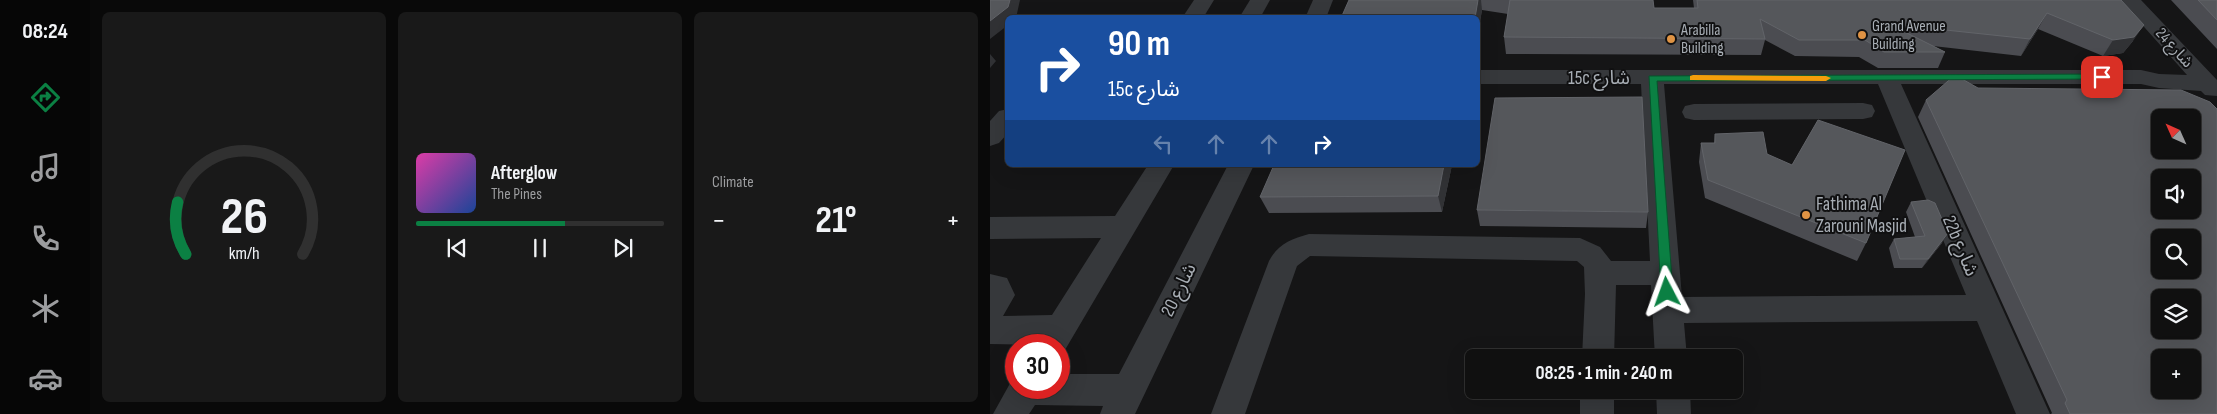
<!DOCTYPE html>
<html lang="en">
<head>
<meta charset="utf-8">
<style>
	:root { --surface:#101010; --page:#191919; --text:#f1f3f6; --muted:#9c9d9f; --line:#303030; --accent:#0b8043 }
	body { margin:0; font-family:"Sofia Sans Condensed","Noto Sans Arabic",sans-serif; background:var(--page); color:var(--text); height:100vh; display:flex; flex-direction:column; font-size:19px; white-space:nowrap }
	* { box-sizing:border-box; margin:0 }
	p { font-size:16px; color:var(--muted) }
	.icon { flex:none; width:28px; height:28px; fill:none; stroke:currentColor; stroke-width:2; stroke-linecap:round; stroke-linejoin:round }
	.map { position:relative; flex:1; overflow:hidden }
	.side { display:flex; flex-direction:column; gap:12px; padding:12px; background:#090909; width:900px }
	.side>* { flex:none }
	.guide { position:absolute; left:15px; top:15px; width:475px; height:152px; border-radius:8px; box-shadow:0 5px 20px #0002,0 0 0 1px var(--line); background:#1a4fa0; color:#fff; overflow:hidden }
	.needle { width:32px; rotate:315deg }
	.controls { position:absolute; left:1161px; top:109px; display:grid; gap:10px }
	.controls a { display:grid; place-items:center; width:50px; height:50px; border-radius:8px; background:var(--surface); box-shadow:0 5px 20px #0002,0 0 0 1px var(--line); font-size:25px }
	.speed { position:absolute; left:15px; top:334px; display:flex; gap:10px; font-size:25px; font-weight:700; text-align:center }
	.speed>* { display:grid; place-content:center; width:65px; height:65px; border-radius:50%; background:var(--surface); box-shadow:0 5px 20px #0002,0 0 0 1px var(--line); line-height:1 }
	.speed .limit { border:8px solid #d22; background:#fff; color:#111 }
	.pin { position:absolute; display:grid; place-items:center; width:42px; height:42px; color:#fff; margin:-21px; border-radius:10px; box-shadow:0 2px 8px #0006 }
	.me { position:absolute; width:55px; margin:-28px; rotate:356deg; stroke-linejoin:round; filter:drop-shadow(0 0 4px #0008) }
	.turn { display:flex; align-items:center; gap:18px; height:105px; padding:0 20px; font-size:22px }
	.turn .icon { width:65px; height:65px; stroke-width:2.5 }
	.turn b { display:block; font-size:35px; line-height:42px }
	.lanes { display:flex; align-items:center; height:48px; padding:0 20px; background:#0003; justify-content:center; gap:25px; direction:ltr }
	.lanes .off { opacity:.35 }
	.big { font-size:38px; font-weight:700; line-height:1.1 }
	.side .card { flex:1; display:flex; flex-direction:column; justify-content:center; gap:8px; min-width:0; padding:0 18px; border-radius:8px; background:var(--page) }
	.side .dial { align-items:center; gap:0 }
	.dial svg { height:130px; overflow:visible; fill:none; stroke:var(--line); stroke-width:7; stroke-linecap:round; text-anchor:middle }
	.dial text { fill:var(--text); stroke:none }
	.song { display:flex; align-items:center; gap:15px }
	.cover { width:60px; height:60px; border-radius:8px; background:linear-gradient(135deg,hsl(320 70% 55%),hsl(220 70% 35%)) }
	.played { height:5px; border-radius:2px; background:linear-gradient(90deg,var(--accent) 60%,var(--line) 60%) }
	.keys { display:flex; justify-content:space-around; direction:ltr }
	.heat { display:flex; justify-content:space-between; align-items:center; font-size:28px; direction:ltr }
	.side .tiles { flex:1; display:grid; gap:12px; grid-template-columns:repeat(3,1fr) }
	.trip { position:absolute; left:475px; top:349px; width:278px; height:50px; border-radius:8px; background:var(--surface); box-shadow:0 5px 20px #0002,0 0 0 1px var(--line); font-weight:700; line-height:50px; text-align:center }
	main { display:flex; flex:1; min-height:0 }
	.dock { display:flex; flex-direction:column; width:90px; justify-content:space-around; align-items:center; background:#060606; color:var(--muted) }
	.dock .icon { width:35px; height:35px }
	.dock .selected { color:var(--accent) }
	.dock b { font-size:22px; color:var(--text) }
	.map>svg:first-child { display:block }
</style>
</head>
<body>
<main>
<nav class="dock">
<b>08:24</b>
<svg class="icon selected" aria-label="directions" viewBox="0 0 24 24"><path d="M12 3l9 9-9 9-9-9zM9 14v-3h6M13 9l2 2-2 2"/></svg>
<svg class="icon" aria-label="music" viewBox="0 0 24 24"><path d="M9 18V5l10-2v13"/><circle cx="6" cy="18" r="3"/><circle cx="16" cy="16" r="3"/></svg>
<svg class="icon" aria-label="phone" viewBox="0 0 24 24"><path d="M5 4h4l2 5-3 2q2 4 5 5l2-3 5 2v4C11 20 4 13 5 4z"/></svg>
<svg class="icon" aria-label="climate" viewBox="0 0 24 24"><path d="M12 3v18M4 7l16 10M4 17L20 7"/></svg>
<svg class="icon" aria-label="car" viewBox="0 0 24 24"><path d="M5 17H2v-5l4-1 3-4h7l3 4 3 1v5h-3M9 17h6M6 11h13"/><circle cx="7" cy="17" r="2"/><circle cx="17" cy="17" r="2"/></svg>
</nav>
<section class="side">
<div class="tiles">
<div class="card dial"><svg viewBox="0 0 100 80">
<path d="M14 69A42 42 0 1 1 86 69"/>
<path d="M14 69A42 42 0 0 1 9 37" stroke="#0b8043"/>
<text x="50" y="56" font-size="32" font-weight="700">26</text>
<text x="50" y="72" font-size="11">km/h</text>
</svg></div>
<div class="card">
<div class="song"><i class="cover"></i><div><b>Afterglow</b><p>The Pines</p></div></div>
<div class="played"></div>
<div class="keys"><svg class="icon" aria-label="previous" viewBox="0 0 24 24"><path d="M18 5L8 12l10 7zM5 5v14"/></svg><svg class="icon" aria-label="pause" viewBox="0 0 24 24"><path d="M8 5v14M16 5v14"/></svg><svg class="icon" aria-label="next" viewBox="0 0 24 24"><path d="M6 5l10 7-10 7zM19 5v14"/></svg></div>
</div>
<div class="card"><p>Climate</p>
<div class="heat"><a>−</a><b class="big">21°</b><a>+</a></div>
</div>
</div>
</section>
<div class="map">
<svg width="1227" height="414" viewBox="0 0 1227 414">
	<rect width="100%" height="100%" fill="#151516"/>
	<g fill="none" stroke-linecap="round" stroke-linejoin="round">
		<!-- minor -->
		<g fill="#36383b" fill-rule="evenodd">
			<polygon points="204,0 224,0 213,18 192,18"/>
			<polygon points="260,0 280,0 270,18 249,18"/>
			<polygon points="323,0 343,0 336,18 315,18"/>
			<path d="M1130 0H1151L1227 80V96L1215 95 1211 91 1169 88 1151 84H911L1060 414H1026L987 321 694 323 697 358H665L661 285H626L624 358H592L595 294 594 267 587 261 320 256 307 266 255 414H221L279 261C288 244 301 239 319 234L590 238 610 247 621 261H660L651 84H488V70H1151L1169 74 1197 75ZM674 84H888L976 295 692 297Z"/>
			<polygon points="873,103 882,105 885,111 882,117 873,119 704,120 695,118 692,112 695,106 704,104"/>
			<polygon points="18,109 18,133 9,143 0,146 0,121 9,111"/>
			<polygon points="158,165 184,165 72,355 69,357 69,345 0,344 0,274 17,278 25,295 13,316 62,315 111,238 0,239 0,217 125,216"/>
			<polygon points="238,165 264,165 145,414 110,414 113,406 45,405 39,414 3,414 23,378 26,376 26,388 69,388 69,374 129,374"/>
			<rect x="590" y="390" width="34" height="24"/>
			<polygon points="666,390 700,390 701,414 667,414"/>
		</g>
	</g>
	<!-- wall -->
	<g fill="#4b4c51">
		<polygon points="359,0 663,0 664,8 704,8 703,0 1131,0 1143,41 1133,53 1113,56 1048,29 1031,56 943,46 955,52 948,68 888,68 869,57 805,56 775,40 771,55 516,54 514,37 518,14 492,10 488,33 488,18"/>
		<polygon points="1181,0 1227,0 1227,49"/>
		<polygon points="936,100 1227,414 1061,414 1062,413 928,117"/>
		<polygon points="725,134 777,154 876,243 867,261 715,198 709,162 711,143 724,143"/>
		<polygon points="462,165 452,212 279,213 270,197"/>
		<polygon points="921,202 952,243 932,268 904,268 899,248 904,239 925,237 916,212"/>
		<polygon points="487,210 658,212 656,228 490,226"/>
	</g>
	<!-- shaded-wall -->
	<g fill="#313235">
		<polygon points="20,0 30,0 26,18 18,18 18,25 0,39 0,21"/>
		<polygon points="488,0 491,0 492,10 488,33 488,18 485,18"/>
		<polygon points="1057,13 1048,29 1031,56 1040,39"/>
		<polygon points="1154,25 1143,41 1133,53 1113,56 1123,40"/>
		<polygon points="0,54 6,61 0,68"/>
		<polygon points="454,165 462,165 452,212 448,196"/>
		<polygon points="958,233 952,243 932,268 938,259"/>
	</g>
	<!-- building -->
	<g fill="#55575b" stroke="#626469" fill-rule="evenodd">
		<polygon points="0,0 20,0 18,7 0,21"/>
		<polygon points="359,0 488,0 485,18 351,18"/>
		<polygon points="520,0 663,0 664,8 708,8 707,0 1131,0 1154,25 1144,37 1123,40 1057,13 1040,39 899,24 955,52 894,52 875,40 809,40 770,19 775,39 514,37"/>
		<polygon points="1208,0 1227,0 1227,20"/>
		<path d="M965 75 988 88 1191 90 1220 102 1227 109V414H1080L1075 403 1077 400 936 100ZM1170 118H1202V150H1170ZM1170 178H1202V210H1170ZM1170 238H1202V270H1170ZM1170 298H1202V330H1170ZM1170 358H1202V390H1170Z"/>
		<polygon points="652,97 658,212 487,210 505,98"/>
		<polygon points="828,120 915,150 876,243 718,180 711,143 725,143 725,134 773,132 777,154 802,165"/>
		<polygon points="284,165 454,165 448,196 270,197"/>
		<polygon points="938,200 945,203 958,233 938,259 910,259 904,239 935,236 921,202"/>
	</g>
	<!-- route -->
	<polygon fill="#0b8043" stroke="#07532c" points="1112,74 1116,77 1115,79 667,81 683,292 681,295 672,295 671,292 659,76"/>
	<!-- slow -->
	<polygon fill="#f59e0b" points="703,75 836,76 841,78 836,81 700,80 700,76"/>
	<!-- markers -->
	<g fill="#df9344" stroke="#101011" stroke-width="2">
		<circle cx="872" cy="35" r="5"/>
		<circle cx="681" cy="39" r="5"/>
		<circle cx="816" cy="215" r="5"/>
	</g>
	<g text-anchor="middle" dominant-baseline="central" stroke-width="4" stroke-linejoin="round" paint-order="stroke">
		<!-- far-poi labels -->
		<g font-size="16" fill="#a8aeb5" stroke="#101011" text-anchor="start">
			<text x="882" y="26">Grand Avenue<tspan x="882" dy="18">Building</tspan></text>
			<text x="691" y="30">Arabilla<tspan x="691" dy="18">Building</tspan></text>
		</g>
		<!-- far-street labels -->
		<g font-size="16" fill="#a8aeb5" stroke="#101011">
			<text transform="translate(1184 48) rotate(48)">شارع 24</text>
		</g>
		<!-- street labels -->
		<g font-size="19" fill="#a8aeb5" stroke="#101011">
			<text x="609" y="78">15c شارع</text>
			<text transform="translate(970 246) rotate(67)">22b شارع</text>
			<text transform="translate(189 290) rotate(-64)">شارع 20</text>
		</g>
		<!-- poi labels -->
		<g font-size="19" fill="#a8aeb5" stroke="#101011" text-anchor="start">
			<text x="826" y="204">Fathima Al<tspan x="826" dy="22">Zarouni Masjid</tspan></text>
		</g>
	</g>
</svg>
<div class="controls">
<a><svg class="needle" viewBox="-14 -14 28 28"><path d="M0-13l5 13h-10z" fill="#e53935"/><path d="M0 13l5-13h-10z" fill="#9c9d9f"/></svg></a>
<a><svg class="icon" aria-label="sound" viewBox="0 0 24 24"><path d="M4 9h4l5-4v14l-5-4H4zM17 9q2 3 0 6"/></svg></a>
<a><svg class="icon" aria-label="search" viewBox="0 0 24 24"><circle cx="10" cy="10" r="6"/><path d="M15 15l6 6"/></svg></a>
<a><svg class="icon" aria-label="layers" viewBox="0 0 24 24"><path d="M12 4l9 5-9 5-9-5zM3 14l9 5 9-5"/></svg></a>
<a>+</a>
</div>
<div class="speed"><div class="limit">30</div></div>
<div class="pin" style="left:1112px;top:77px;background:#d93025"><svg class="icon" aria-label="arrive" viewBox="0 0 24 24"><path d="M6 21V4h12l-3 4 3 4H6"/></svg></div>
<svg class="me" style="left:677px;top:292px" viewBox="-20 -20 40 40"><path d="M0-17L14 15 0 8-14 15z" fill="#0b8043" stroke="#fff" stroke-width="4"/></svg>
<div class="trip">08:25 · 1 min · 240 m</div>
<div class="guide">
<div class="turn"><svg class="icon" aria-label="right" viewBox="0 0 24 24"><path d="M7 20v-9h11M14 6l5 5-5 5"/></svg><div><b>90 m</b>15c شارع</div></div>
<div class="lanes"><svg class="icon off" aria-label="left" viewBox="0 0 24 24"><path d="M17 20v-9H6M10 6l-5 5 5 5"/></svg><svg class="icon off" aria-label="ahead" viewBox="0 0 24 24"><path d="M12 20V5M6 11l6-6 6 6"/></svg><svg class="icon off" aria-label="ahead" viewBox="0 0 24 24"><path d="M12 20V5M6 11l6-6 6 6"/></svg><svg class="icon" aria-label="right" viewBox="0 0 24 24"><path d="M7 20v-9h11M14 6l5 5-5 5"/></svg></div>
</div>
</div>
</main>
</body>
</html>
